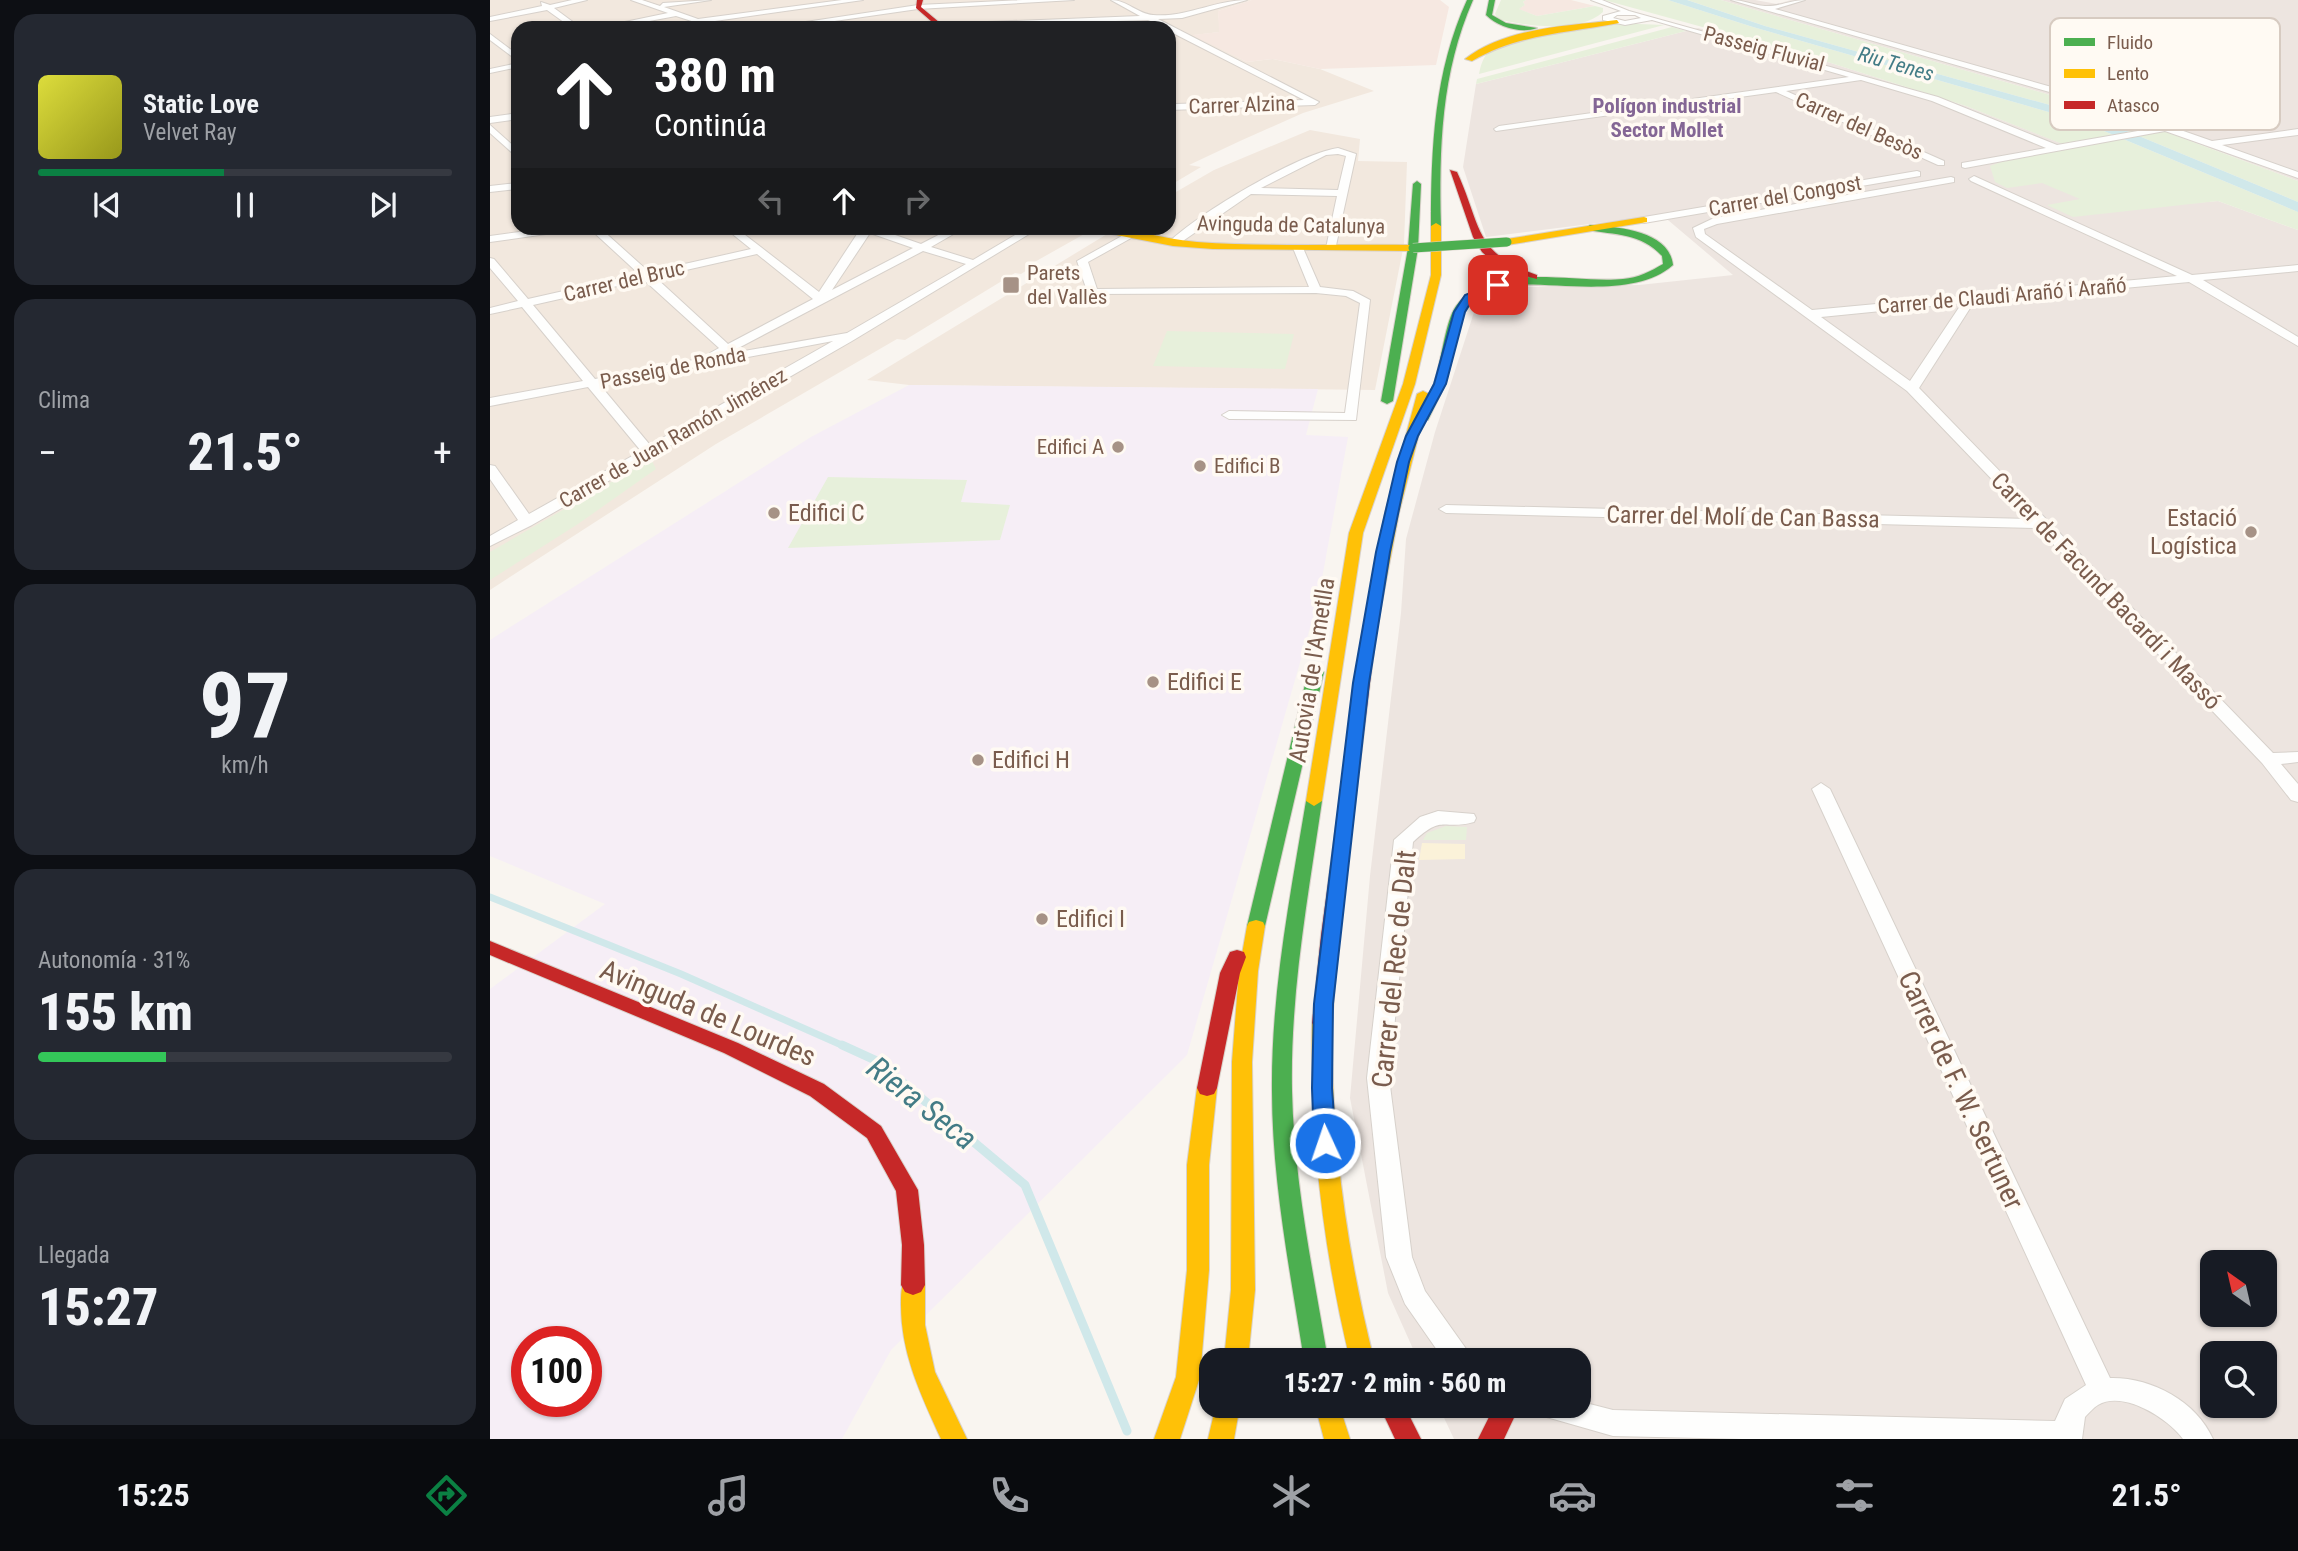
<!DOCTYPE html>
<html lang="es">
<head>
<meta charset="utf-8">
<style>
	:root { --surface:#171b24; --page:#242831; --text:#f1f3f6; --muted:#9ea1a6; --line:#363941; --accent:#0b8043 }
	body { margin:0; font-family:"Roboto Condensed",sans-serif; background:var(--page); color:var(--text); height:100vh; display:flex; flex-direction:column; font-size:26px; white-space:nowrap }
	* { box-sizing:border-box; margin:0 }
	p { font-size:23px; color:var(--muted) }
	.icon { flex:none; width:38px; height:38px; fill:none; stroke:currentColor; stroke-width:2; stroke-linecap:round; stroke-linejoin:round }
	.map { position:relative; flex:1; overflow:hidden }
	.details { display:flex; flex-direction:column; gap:14px; padding:14px; background:#0d0f14; width:490px }
	.details>* { flex:none }
	.hud { position:absolute; left:21px; top:21px; width:665px; height:214px; border-radius:21px; box-shadow:0 2px 5px #0004; background:#202124; color:#fff; overflow:hidden }
	.needle { width:46px; rotate:326deg }
	.tools { position:absolute; left:1710px; top:1250px; display:grid; gap:14px }
	.tools a { display:grid; place-items:center; width:77px; height:77px; border-radius:14px; background:var(--surface); box-shadow:0 2px 5px #0004; font-size:35px }
	.speed { position:absolute; left:21px; top:1326px; display:flex; gap:14px; font-size:35px; font-weight:700; text-align:center }
	.speed>* { display:grid; place-content:center; width:91px; height:91px; border-radius:50%; background:var(--surface); box-shadow:0 2px 5px #0004; line-height:1 }
	.speed .limit { border:10px solid #d22; background:#fff; color:#111 }
	.pin { position:absolute; display:grid; place-items:center; width:60px; height:60px; color:#fff; margin:-30px; border-radius:14px; box-shadow:0 4px 10px #0006 }
	.me { position:absolute; width:77px; margin:-38px; rotate:357deg; stroke-linejoin:round; filter:drop-shadow(0 0 5px #0008) }
	.turn { display:flex; align-items:center; gap:24px; height:147px; padding:0 28px; font-size:32px }
	.turn .icon { width:91px; height:91px; stroke-width:2.5 }
	.turn b { display:block; font-size:49px; line-height:60px }
	.lanes { display:flex; align-items:center; height:66px; padding:0 28px; background:#0003; justify-content:center; gap:35px; direction:ltr }
	.lanes .off { opacity:.35 }
	.big { font-size:52px; font-weight:800; line-height:1.1 }
	.details .card { flex:1; display:flex; flex-direction:column; justify-content:center; gap:10px; min-width:0; padding:0 24px; border-radius:21px; background:var(--page) }
	.details .dial { align-items:center; gap:0 }
	.dial b { font-size:91px; line-height:1 }
	.song { display:flex; align-items:center; gap:21px }
	.cover { width:84px; height:84px; border-radius:10px; background:linear-gradient(135deg,hsl(60 70% 55%),hsl(60 70% 35%)) }
	.played { height:7px; border-radius:4px; background:linear-gradient(90deg,var(--accent) 45%,var(--line) 45%) }
	.keys { display:flex; justify-content:space-around; direction:ltr }
	.heat { display:flex; justify-content:space-between; align-items:center; font-size:38px; direction:ltr }
	.charge { height:10px; border-radius:5px; background:linear-gradient(90deg,#34c759 31%,var(--line) 0) }
	.trip { position:absolute; left:709px; top:1348px; width:392px; height:70px; border-radius:21px; background:var(--surface); box-shadow:0 2px 5px #0004; font-weight:800; line-height:70px; text-align:center }
	.dock { display:flex; height:112px; justify-content:space-around; align-items:center; background:#090b0e; color:var(--muted) }
	.dock .icon { width:49px; height:49px }
	.dock .on { color:var(--accent) }
	.dock b { font-size:32px; color:var(--text) }
	main { display:flex; flex:1; min-height:0 }
	.map>svg:first-child { display:block }
</style>
</head>
<body>
<main>
<section class="details">
<div class="card">
<div class="song"><i class="cover"></i><div><b>Static Love</b><p>Velvet Ray</p></div></div>
<div class="played"></div>
<div class="keys"><svg class="icon" aria-label="previous" viewBox="0 0 24 24"><path d="M18 5L8 12l10 7zM5 5v14"/></svg><svg class="icon" aria-label="pause" viewBox="0 0 24 24"><path d="M8 5v14M16 5v14"/></svg><svg class="icon" aria-label="next" viewBox="0 0 24 24"><path d="M6 5l10 7-10 7zM19 5v14"/></svg></div>
</div>
<div class="card"><p>Clima</p>
<div class="heat"><a>−</a><b class="big">21.5°</b><a>+</a></div>
</div>
<div class="card dial"><b>97</b><p>km/h</p></div>
<div class="card"><p>Autonomía · 31%</p><b class="big">155 km</b><div class="charge"></div></div>
<div class="card"><p>Llegada</p><b class="big">15:27</b></div>
</section>
<div class="map">
<svg width="1808" height="1439" viewBox="0 0 1808 1439">
	<rect width="100%" height="100%" fill="#f9f5f0"/>
	<!-- residential -->
	<g fill="#f2e8de">
		<polygon points="0,0 762,0 728,11 730,32 704,35 757,62 783,59 830,69 884,91 813,113 750,141 699,165 711,167 679,186 679,28 28,28 28,228 605,228 541,264 545,265 531,274 525,273 415,340 407,339 226,444 0,590"/>
		<polygon points="820,130 870,139 868,161 917,162 914,244 885,390 419,385 377,380 627,228 679,228 679,196 724,170"/>
	</g>
	<!-- commercial -->
	<g fill="#f6e8e1">
		<polygon points="762,0 950,0 959,7 946,65 830,69 783,59 757,62 702,35 729,32 728,11"/>
		<polygon points="1036,0 1081,0 1105,6 1047,16 1028,9 1035,5 1033,2"/>
	</g>
	<!-- industrial -->
	<g fill="#ede5e0" fill-rule="evenodd">
		<polygon points="1231,0 1265,0 1287,4 1301,0 1808,0 1808,181 1630,115"/>
		<path d="M1208 28 1322 57 1476 106 1576 145 1682 205 1728 201 1808 230V1439H964L948 1405H1088V1360H928L898 1293 860 1098 880 876 911 613 916 539 945 432 988 300 1004 291 1028 287 1149 285 1243 275 1172 215 996 237 973 167 986 84ZM1722 1262H1774V1314H1722ZM1722 1353H1774V1405H1722Z"/>
	</g>
	<!-- education -->
	<path fill="#f6eef6" fill-rule="evenodd" d="M419 385 828 389 816 435 858 437 828 600 697 1055 401 1350 352 1439H0V989L115 904 0 856V640L321 437ZM37 1342H96V1402H37Z"/>
	<!-- green -->
	<g fill="#e7f0db">
		<path d="M1011 0H1036L1033 2 1035 5 1029 9 1047 16 1105 6 1113 8V12C1089 34 1036 26 1008 19L1005 14Z"/>
		<polygon points="1114,0 1178,0 1263,27 1590,121 1808,212 1808,230 1728,201 1583,217 1557,205 1590,199 1552,183 1517,188 1505,182 1500,166 1522,158 1581,149 1575,145 1476,106 1322,57"/>
		<polygon points="1197,0 1231,0 1630,115 1808,181 1808,202 1603,117 1275,26"/>
		<path d="M1123 23 1174 25 989 74C991 63 995 52 1005 46 1034 30 1090 28 1123 23Z"/>
		<polygon points="1182,27 1196,31 986,84 987,79"/>
		<polygon points="677,331 804,334 795,369 663,366"/>
		<polygon points="161,459 166,469 88,524 0,580 0,552"/>
		<polygon points="338,477 477,480 471,502 520,505 510,540 298,548"/>
		<polygon points="956,826 977,827 976,840 933,840 937,833"/>
	</g>
	<!-- sand -->
	<polygon fill="#fbf2d9" points="932,843 975,844 975,859 929,860"/>
	<!-- water -->
	<polygon fill="#d0e8ea" points="1178,0 1197,0 1275,26 1603,117 1808,202 1808,212 1590,121 1263,27"/>
	<g fill="none" stroke-linecap="round" stroke-linejoin="round">
		<!-- stream-far1 -->
		<polyline stroke="#d0e8ea" stroke-width="7" points="0,897 191,974 356,1047"/>
		<!-- stream -->
		<polyline stroke="#d0e8ea" stroke-width="9" points="352,1045 387,1061 535,1185 637,1431"/>
		<!-- street casing -->
		<g stroke="#d7d1cb" stroke-width="2">
			<g id="street">
				<polygon points="82,0 97,0 64,8 91,28 82,28 57,10 0,21 0,17 52,6 51,2 60,5"/>
				<polygon points="141,0 152,0 170,6 173,3 221,0 174,7 208,19 352,0 373,0 218,22 221,24 217,26 186,16 122,28 106,28 178,13"/>
				<polygon points="533,0 584,0 428,9 296,28 276,28 428,5"/>
				<path d="M621 0C637 0 648 14 663 15 695 18 725 0 757 0L692 18 668 19 829 102 825 105 679 110 681 70 685 72V104L814 100 679 31V28L658 20 391 28 445 21 448 24 650 16Z"/>
				<path d="M1101 0H1112L1139 11 1448 97 1567 145 1665 128 1584 99 1241 0C1254 0 1263 5 1275 6 1287 7 1302 0 1315 0L1285 9 1590 95 1722 141 1808 129V135L1732 145 1808 172V178L1675 131 1475 168 1472 167V163L1556 148 1442 101 1371 80 1296 91 1454 161V165H1448L1286 92 1006 131 1004 129 1009 126 1359 77 1162 20 1135 25 1113 20V16L1131 11ZM1127 15H1145L1151 18 1135 21 1123 18Z"/>
				<polygon points="0,34 28,55 28,61 0,40"/>
				<polygon points="28,63 28,67 0,73 0,69"/>
				<polygon points="28,113 28,119 0,123 0,117"/>
				<polygon points="0,125 28,150 28,158 0,133"/>
				<path d="M848 148 866 154 845 250 836 248 847 196 761 194 687 245 678 243C707 214 808 154 848 148ZM848 154 856 156 848 190 771 188 836 155Z"/>
				<polygon points="1427,171 1430,172 1430,176 1154,223 1149,220 1154,217"/>
				<path d="M1484 176 1702 275 1808 265V271L1713 280 1808 337V346L1699 282 1484 302 1429 388 1783 753 1808 752V762L1791 764 1808 784V802L1801 800 1772 763 1548 528 956 513 949 509 956 505 1540 519 1417 391 1206 237 1203 228 1224 218 1461 177 1464 178V182L1227 224 1214 229 1215 234 1322 310 1687 276 1481 181 1479 179ZM1472 303 1420 381 1331 317Z"/>
				<polygon points="28,183 28,189 0,192 0,186"/>
				<polygon points="59,228 82,228 77,231 0,242 0,236"/>
				<path d="M99 228H110L159 272 261 249 235 228H246L329 292 371 228H385L431 244 462 228H474L441 247 483 260 537 228H549L362 341 42 525 0 546V536L28 520 0 479V465L5 466 39 514 151 451 98 387 0 406V398L93 381 32 307 0 314V308L28 301 0 268V258L4 259 38 299 149 274ZM380 233 423 248 342 290ZM433 251 476 264 357 333 237 354ZM267 254 323 299 238 344 165 277ZM154 280 229 348 220 353 219 357 105 379 43 305ZM343 341 160 445 110 385Z"/>
				<polygon points="639,232 644,235 643,237 598,262 607,289 819,287 803,248 808,245 813,248 830,287 863,291 880,300 866,420 739,419 732,415 739,411 855,413 870,303 856,296 826,293 598,294 587,261"/>
				<path d="M1331 783 1340 789 1620 1378C1661 1377 1706 1401 1723 1439H1693C1678 1418 1633 1390 1608 1405 1603 1408 1599 1413 1595 1417L1592 1439H1253L1123 1436 1046 1414 1042 1405H1088V1401L1123 1410 1565 1421 1575 1399 1596 1385 1322 789Z"/>
				<path d="M948 811 984 814 986 818 984 822C952 831 954 813 923 842L899 1078 922 1257 935 1291 984 1360H954L915 1304 896 1257 877 1078 904 840 930 817Z"/>
			</g>
		</g>
		<!-- fast casing -->
		<g stroke="#d9d2cb" stroke-width="2">
			<g id="fast">
				<path d="M977 0H983C951 73 949 148 951 226L946 229 941 226C941 148 944 72 977 0Z"/>
				<path d="M999 0H1005L1002 15 1016 23 1047 28C1031 34 1008 27 996 15Z"/>
				<polygon points="927,181 931,184 928,248 903,401 897,404 891,401 918,248 923,184"/>
				<path d="M1100 225C1127 227 1179 230 1183 265 1145 299 1069 282 1022 285L1004 289 986 297 974 310 956 383 938 420H930L928 417C933 406 940 395 944 383 951 364 955 321 966 306 999 260 1085 284 1133 279 1148 278 1161 271 1173 264L1172 256C1151 233 1125 235 1097 230L1095 228Z"/>
				<polygon points="826,667 834,672 775,926 773,930 759,930 757,926 818,672"/>
				<path d="M824 796 832 801C818 897 800 994 802 1091 804 1182 823 1271 838 1360H814C800 1271 782 1181 782 1091 781 993 800 897 816 801Z"/>
			</g>
		</g>
		<!-- slow casing -->
		<g stroke="#d9d2cb" stroke-width="2">
			<g id="slow">
				<path d="M1127 20 1129 23C1077 33 1029 34 982 61L975 59C1016 27 1078 26 1127 20Z"/>
				<polygon points="1154,217 1157,218 1157,222 1017,245 1012,242 1017,239"/>
				<polygon points="946,223 951,226 951,275 925,384 873,533 832,801 824,806 816,801 859,533 913,384 941,275 941,226"/>
				<path d="M590 228C628 224 669 239 707 242 779 247 851 244 923 245L928 248 923 251 723 249 683 246Z"/>
				<polygon points="933,391 939,394 909,513 886,634 879,638 872,634 895,513 927,394"/>
				<polygon points="766,920 773,922 775,926 768,971 762,1062 765,1290 758,1360 734,1360 741,1290 742,1062 749,971 757,926 759,922"/>
				<path d="M832 1016 839 1018 842 1023C841 1138 856 1248 884 1360H860C833 1248 820 1138 822 1023L825 1018Z"/>
				<polygon points="717,1080 724,1082 727,1088 719,1165 719,1270 710,1377 690,1439 664,1439 686,1377 697,1270 697,1165 707,1088 710,1082"/>
				<path d="M423 1275 431 1278 435 1285V1325L445 1372 477 1439H451C431 1395 411 1354 411 1305 411 1295 411 1287 415 1278Z"/>
				<polygon points="726,1405 750,1405 744,1439 718,1439"/>
				<polygon points="825,1405 849,1405 860,1439 834,1439"/>
			</g>
		</g>
		<!-- jam casing -->
		<g stroke="#d9d2cb" stroke-width="2">
			<g id="jam">
				<polygon points="427,0 433,0 431,7 456,28 449,28 426,8"/>
				<path d="M960 170 967 172C992 226 983 253 1047 275V279L1018 272 1003 262 992 252 983 237Z"/>
				<polygon points="879,630 886,634 849,935 842,1023 839,1028 832,1030 825,1028 822,1023 831,935 872,634"/>
				<polygon points="0,941 248,1043 334,1084 391,1126 428,1190 434,1245 435,1285 431,1292 423,1295 415,1292 411,1285 412,1245 406,1191 377,1138 320,1096 234,1053 0,955"/>
				<polygon points="747,950 754,952 756,957 750,973 727,1088 724,1094 717,1096 710,1094 707,1088 730,973 740,952"/>
				<polygon points="889,1405 914,1405 931,1439 905,1439"/>
				<polygon points="1005,1405 1030,1405 1014,1439 988,1439"/>
			</g>
		</g>
		<!-- street -->
		<use href="#street" fill="#fefefd" fill-rule="evenodd"/>
		<!-- fast -->
		<use href="#fast" fill="#4caf50" fill-rule="evenodd"/>
		<!-- slow -->
		<use href="#slow" fill="#ffc107" fill-rule="evenodd"/>
		<!-- jam -->
		<use href="#jam" fill="#c62828" fill-rule="evenodd"/>
		<!-- fast-bridge casing -->
		<g stroke="#d9d2cb" stroke-width="10" stroke-linecap="butt">
			<polyline id="fast-bridge" points="923,248 1017,242"/>
		</g>
		<!-- fast-bridge -->
		<use href="#fast-bridge" stroke="#4caf50" stroke-width="9"/>
	</g>
	<!-- route -->
	<polygon fill="#1a73e8" stroke="#114b97" stroke-width="2" points="1008,282 1013,285 1012,287 983,299 975,312 956,384 928,436 919,462 900,552 879,683 843,1004 842,1088 846,1143 843,1149 835,1152 827,1149 824,1143 822,1088 824,1004 863,683 886,552 907,462 916,436 944,384 964,312 975,295"/>
	<!-- markers -->
	<g fill="#a69286" stroke="#fffaf3" stroke-width="2.5">
		<rect x="512" y="276" width="18" height="18" rx="3.5"/>
		<circle cx="628" cy="447" r="7"/>
		<circle cx="710" cy="466" r="7"/>
		<circle cx="284" cy="513" r="7"/>
		<circle cx="1761" cy="532" r="7"/>
		<circle cx="663" cy="682" r="7"/>
		<circle cx="488" cy="760" r="7"/>
		<circle cx="552" cy="919" r="7"/>
	</g>
	<g text-anchor="middle" dominant-baseline="central" stroke-width="7" stroke-linejoin="round" paint-order="stroke">
		<!-- far-street labels -->
		<g font-size="21" fill="#7a5c4d" stroke="#fffaf3">
			<text transform="translate(1274 49) rotate(15)">Passeig Fluvial</text>
			<text transform="translate(752 105) rotate(-2)">Carrer Alzina</text>
			<text transform="translate(1369 126) rotate(24)">Carrer del Besòs</text>
			<text transform="translate(1295 196) rotate(-10)">Carrer del Congost</text>
			<text transform="translate(801 225) rotate(1)">Avinguda de Catalunya</text>
			<text transform="translate(134 281) rotate(-13)">Carrer del Bruc</text>
			<text transform="translate(1512 296) rotate(-5)">Carrer de Claudi Arañó i Arañó</text>
			<text transform="translate(183 368) rotate(-11)">Passeig de Ronda</text>
			<text transform="translate(183 438) rotate(-30)">Carrer de Juan Ramón Jiménez</text>
		</g>
		<!-- far-water labels -->
		<g font-size="21" font-style="italic" fill="#437c86" stroke="#fffaf3">
			<text transform="translate(1406 64) rotate(16)">Riu Tenes</text>
		</g>
		<!-- far-neighbourhood labels -->
		<g font-size="21" font-weight="bold" fill="#846695" stroke="#fffaf3">
			<text x="1177" y="106">Polígon industrial<tspan x="1177" dy="24">Sector Mollet</tspan></text>
		</g>
		<!-- far-poi labels -->
		<g font-size="21" fill="#7a5c4d" stroke="#fffaf3" text-anchor="start">
			<text x="537" y="273">Parets<tspan x="537" dy="24">del Vallès</tspan></text>
			<text x="614" y="447" text-anchor="end">Edifici A</text>
			<text x="724" y="466">Edifici B</text>
		</g>
		<!-- poi labels -->
		<g font-size="24" fill="#7a5c4d" stroke="#fffaf3" text-anchor="start">
			<text x="298" y="513">Edifici C</text>
			<text x="1747" y="518" text-anchor="end">Estació<tspan x="1747" dy="28">Logística</tspan></text>
			<text x="677" y="682">Edifici E</text>
			<text x="502" y="760">Edifici H</text>
			<text x="566" y="919">Edifici I</text>
		</g>
		<!-- street labels -->
		<g font-size="24" fill="#7a5c4d" stroke="#fffaf3">
			<text transform="translate(1253 517) rotate(1)">Carrer del Molí de Can Bassa</text>
			<text transform="translate(1616 591) rotate(46)">Carrer de Facund Bacardí i Massó</text>
			<text transform="translate(822 670) rotate(-81)">Autovia de l'Ametlla</text>
		</g>
		<!-- near-street labels -->
		<g font-size="28" fill="#7a5c4d" stroke="#fffaf3">
			<text transform="translate(904 969) rotate(-84)">Carrer del Rec de Dalt</text>
			<text transform="translate(218 1013) rotate(23)">Avinguda de Lourdes</text>
			<text transform="translate(1471 1090) rotate(65)">Carrer de F. W. Sertuner</text>
		</g>
		<!-- near-water labels -->
		<g font-size="32" font-style="italic" fill="#437c86" stroke="#fffaf3">
			<text transform="translate(432 1103) rotate(38)">Riera Seca</text>
		</g>
	</g>
	<!-- legend -->
	<rect x="1560" y="18" width="230" height="112" rx="10" fill="#fffaf3" stroke="#d7cbc1" stroke-width="2"/>
	<rect x="1574" y="38" width="31" height="8" fill="#4caf50"/>
	<rect x="1574" y="69" width="31" height="9" fill="#ffc107"/>
	<rect x="1574" y="101" width="31" height="8" fill="#c62828"/>
	<g font-size="19" fill="#7a5c4d">
		<text x="1617" y="49">Fluido</text>
		<text x="1617" y="80">Lento</text>
		<text x="1617" y="112">Atasco</text>
	</g>
</svg>
<div class="tools">
<a><svg class="needle" viewBox="-14 -14 28 28"><path d="M0-13l5 13h-10z" fill="#e53935"/><path d="M0 13l5-13h-10z" fill="#9ea1a6"/></svg></a>
<a><svg class="icon" aria-label="search" viewBox="0 0 24 24"><circle cx="10" cy="10" r="6"/><path d="M15 15l6 6"/></svg></a>
</div>
<div class="speed"><div class="limit">100</div></div>
<div class="pin" style="left:1008px;top:285px;background:#d93025"><svg class="icon" aria-label="arrive" viewBox="0 0 24 24"><path d="M6 21V4h12l-3 4 3 4H6"/></svg></div>
<svg class="me" style="left:835px;top:1143px" viewBox="-20 -20 40 40"><circle r="17" fill="#1a73e8" stroke="#fff" stroke-width="3"/><path d="M0-11L8 9 0 5-8 9z" fill="#fff"/></svg>
<div class="trip">15:27 · 2 min · 560 m</div>
<div class="hud">
<div class="turn"><svg class="icon" aria-label="ahead" viewBox="0 0 24 24"><path d="M12 20V5M6 11l6-6 6 6"/></svg><div><b>380 m</b>Continúa</div></div>
<div class="lanes"><svg class="icon off" aria-label="left" viewBox="0 0 24 24"><path d="M17 20v-9H6M10 6l-5 5 5 5"/></svg><svg class="icon" aria-label="ahead" viewBox="0 0 24 24"><path d="M12 20V5M6 11l6-6 6 6"/></svg><svg class="icon off" aria-label="right" viewBox="0 0 24 24"><path d="M7 20v-9h11M14 6l5 5-5 5"/></svg></div>
</div>
</div>
</main>
<nav class="dock">
<b>15:25</b>
<svg class="icon on" aria-label="directions" viewBox="0 0 24 24"><path d="M12 3l9 9-9 9-9-9zM9 14v-3h6M13 9l2 2-2 2"/></svg>
<svg class="icon" aria-label="music" viewBox="0 0 24 24"><path d="M9 18V5l10-2v13"/><circle cx="6" cy="18" r="3"/><circle cx="16" cy="16" r="3"/></svg>
<svg class="icon" aria-label="phone" viewBox="0 0 24 24"><path d="M5 4h4l2 5-3 2q2 4 5 5l2-3 5 2v4C11 20 4 13 5 4z"/></svg>
<svg class="icon" aria-label="climate" viewBox="0 0 24 24"><path d="M12 3v18M4 7l16 10M4 17L20 7"/></svg>
<svg class="icon" aria-label="car" viewBox="0 0 24 24"><path d="M5 17H2v-5l4-1 3-4h7l3 4 3 1v5h-3M9 17h6M6 11h13"/><circle cx="7" cy="17" r="2"/><circle cx="17" cy="17" r="2"/></svg>
<svg class="icon" aria-label="filters" viewBox="0 0 24 24"><path d="M4 7h16M4 17h16"/><circle cx="9" cy="7" r="2"/><circle cx="15" cy="17" r="2"/></svg>
<b>21.5°</b>
</nav>
</body>
</html>
